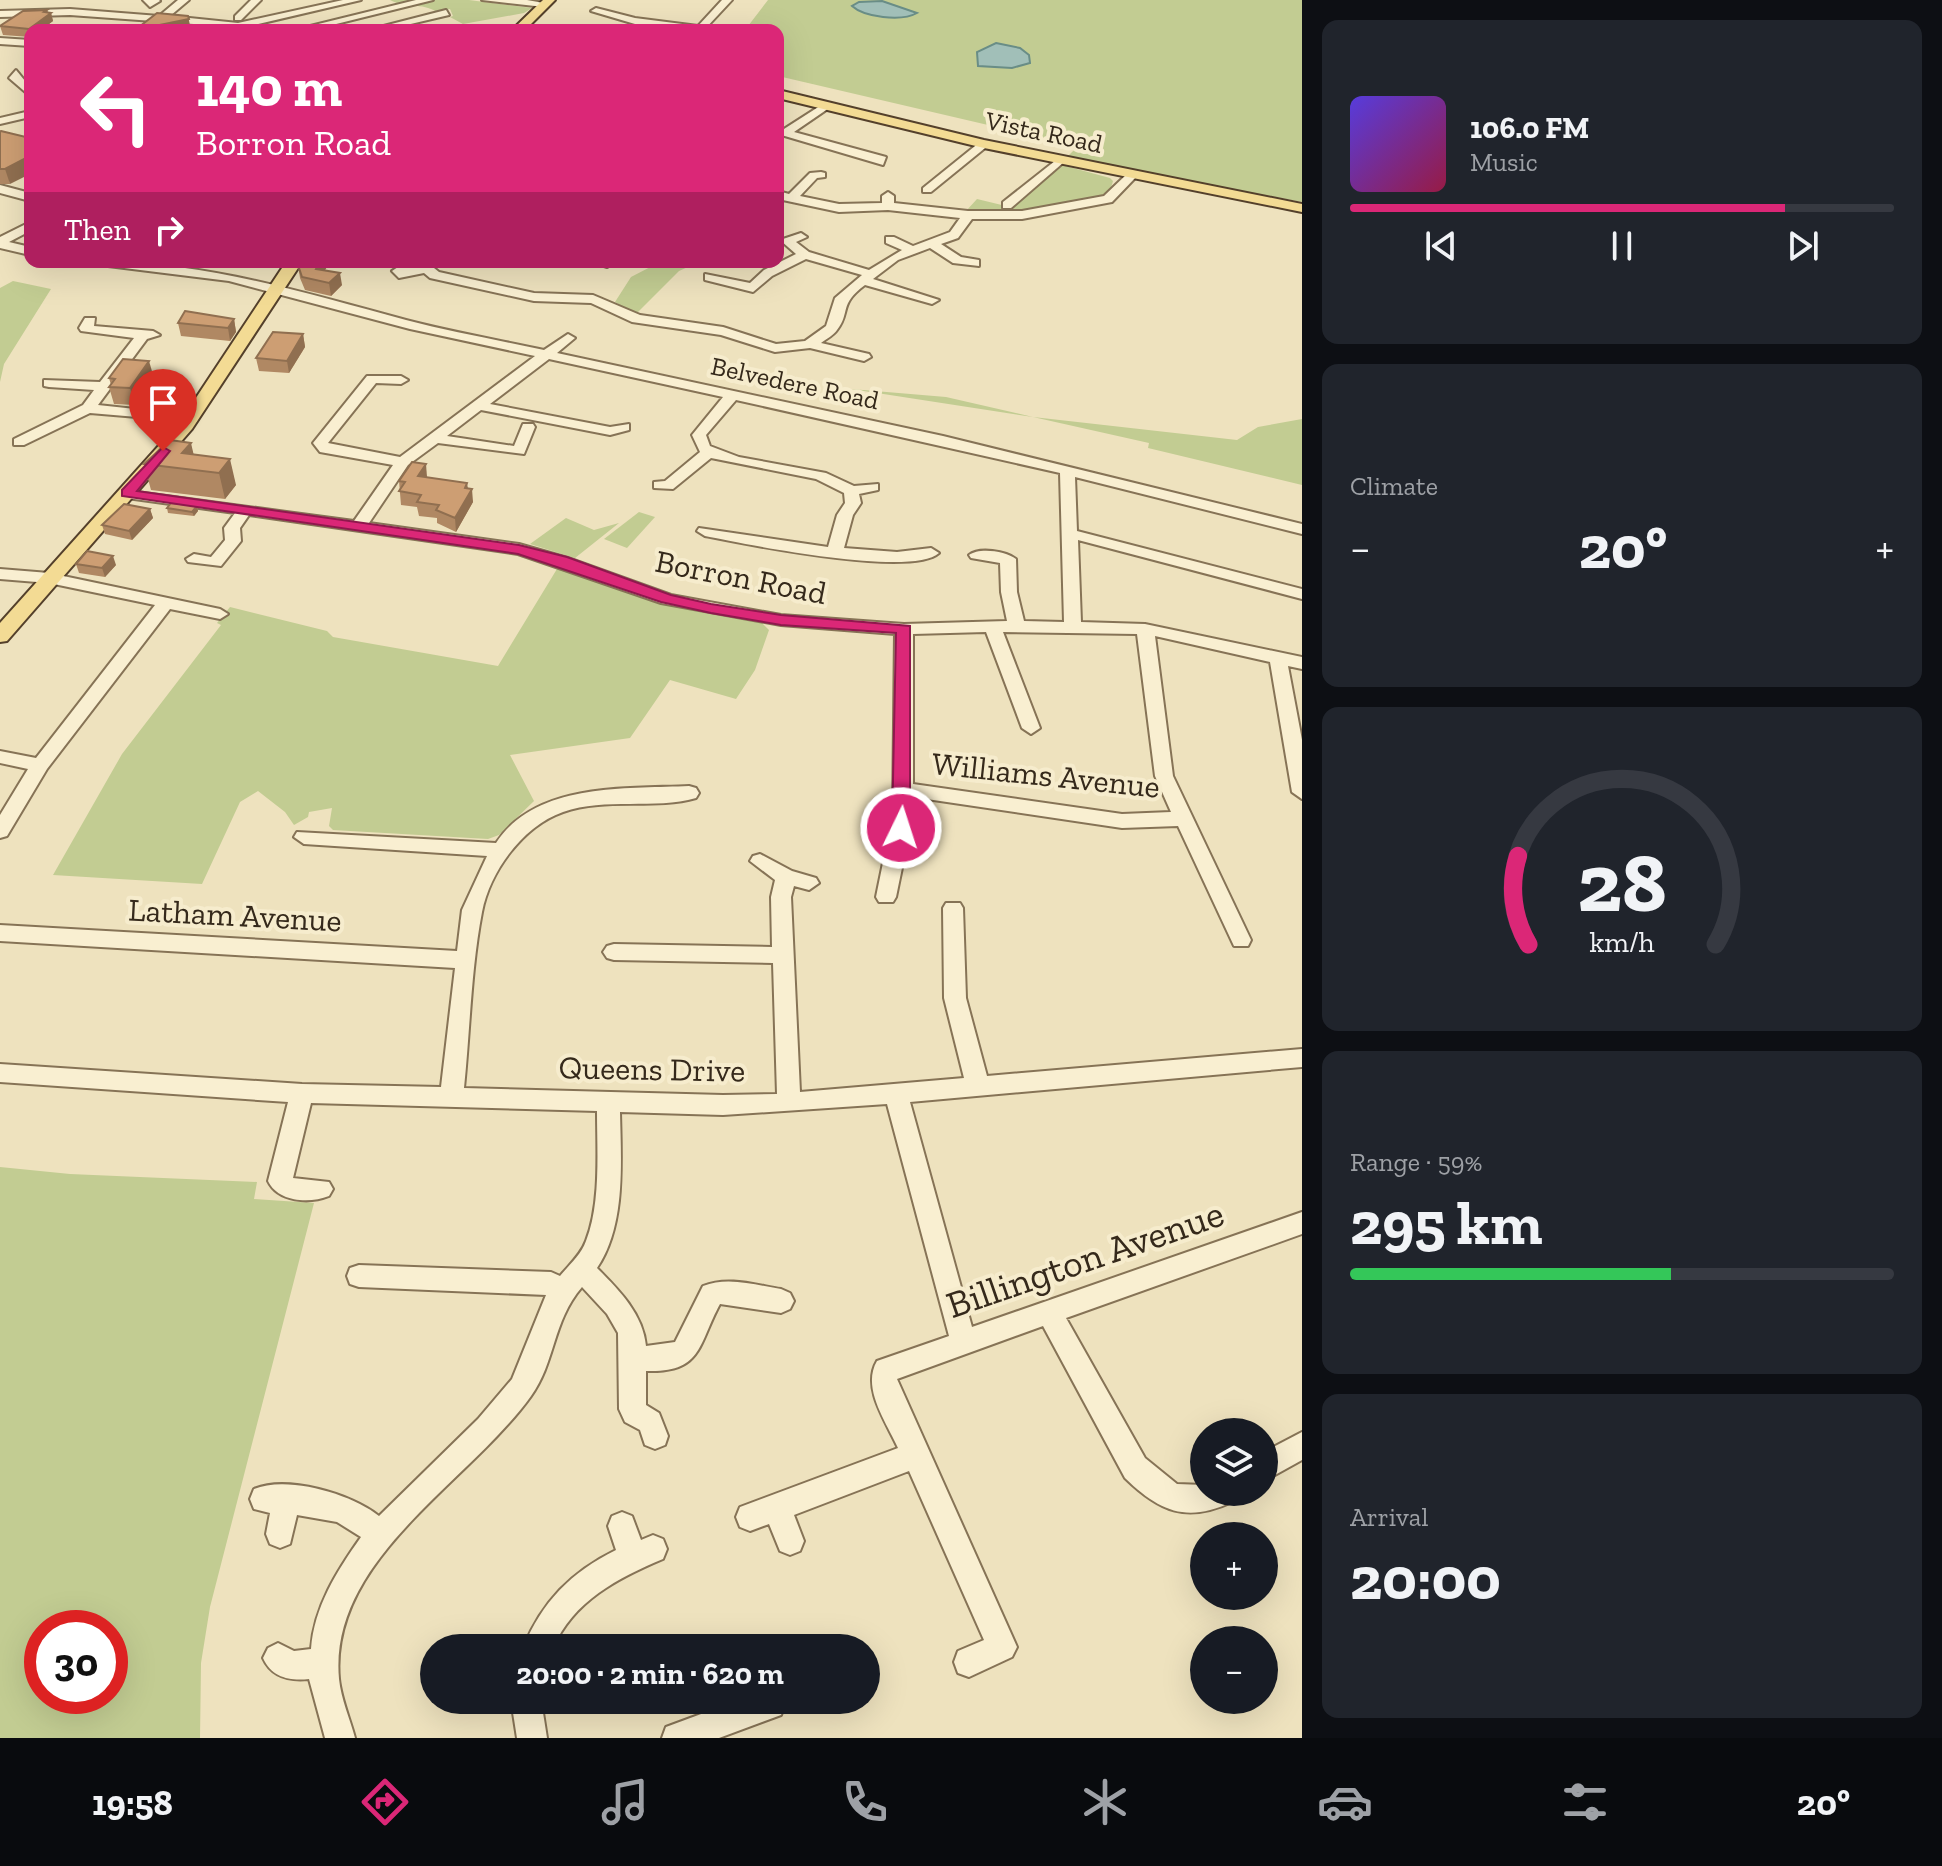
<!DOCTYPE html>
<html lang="en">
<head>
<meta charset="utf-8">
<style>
	:root { --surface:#171b24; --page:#20242c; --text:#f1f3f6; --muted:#9ea1a6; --line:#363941; --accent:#db2777 }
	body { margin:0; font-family:"Zilla Slab",serif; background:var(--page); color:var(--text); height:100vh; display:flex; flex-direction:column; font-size:30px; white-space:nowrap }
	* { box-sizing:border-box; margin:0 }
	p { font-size:26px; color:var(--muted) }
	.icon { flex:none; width:44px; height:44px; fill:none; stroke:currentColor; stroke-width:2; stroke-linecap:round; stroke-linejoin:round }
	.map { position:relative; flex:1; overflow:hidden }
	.sheet { display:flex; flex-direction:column; gap:20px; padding:20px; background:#0d0f14; width:640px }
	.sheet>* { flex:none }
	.hud { position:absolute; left:24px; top:24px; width:760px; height:244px; border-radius:16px; box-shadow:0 8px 32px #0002; background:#db2777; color:#fff; overflow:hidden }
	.controls { position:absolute; left:1190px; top:1418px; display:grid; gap:16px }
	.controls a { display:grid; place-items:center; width:88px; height:88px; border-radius:50%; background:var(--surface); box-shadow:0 8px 32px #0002; font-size:40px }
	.speed { position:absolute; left:24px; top:1610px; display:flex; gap:16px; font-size:40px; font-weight:700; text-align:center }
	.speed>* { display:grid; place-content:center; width:104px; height:104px; border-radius:50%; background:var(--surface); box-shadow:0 8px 32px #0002; line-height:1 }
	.speed .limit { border:12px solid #d22; background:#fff; color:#111 }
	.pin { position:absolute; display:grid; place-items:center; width:68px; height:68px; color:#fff; margin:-82px -34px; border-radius:50% 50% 50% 0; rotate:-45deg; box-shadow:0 0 8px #0007 }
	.pin .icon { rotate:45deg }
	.me { position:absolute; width:88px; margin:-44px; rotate:4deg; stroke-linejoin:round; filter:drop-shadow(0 0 6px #0008) }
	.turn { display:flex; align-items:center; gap:28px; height:168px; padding:0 40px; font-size:36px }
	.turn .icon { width:104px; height:104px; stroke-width:2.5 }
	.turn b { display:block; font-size:56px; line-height:68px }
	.then { display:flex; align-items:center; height:76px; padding:0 40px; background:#0003; gap:16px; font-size:30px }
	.big { font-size:60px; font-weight:700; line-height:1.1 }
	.sheet .tile { flex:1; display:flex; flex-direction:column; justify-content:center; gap:12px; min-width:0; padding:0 28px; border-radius:16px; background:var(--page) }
	.sheet .dial { align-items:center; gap:0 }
	.dial svg { height:208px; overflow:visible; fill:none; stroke:var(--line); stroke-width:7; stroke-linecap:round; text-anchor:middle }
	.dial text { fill:var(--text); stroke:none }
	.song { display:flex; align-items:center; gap:24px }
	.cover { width:96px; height:96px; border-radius:12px; background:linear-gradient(135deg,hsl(250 70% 55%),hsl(340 70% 35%)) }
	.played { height:8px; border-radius:4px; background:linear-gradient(90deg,var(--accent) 80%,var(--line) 80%) }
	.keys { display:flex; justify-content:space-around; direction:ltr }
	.heat { display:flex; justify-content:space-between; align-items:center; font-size:44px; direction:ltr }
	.charge { height:12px; border-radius:6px; background:linear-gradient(90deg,#34c759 59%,var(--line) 0) }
	.trip { position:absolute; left:420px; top:1634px; width:460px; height:80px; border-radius:40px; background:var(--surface); box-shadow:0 8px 32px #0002; font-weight:700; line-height:80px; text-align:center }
	.menu { display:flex; height:128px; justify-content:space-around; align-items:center; background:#090b0e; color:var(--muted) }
	.menu .icon { width:56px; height:56px }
	.menu .selected { color:var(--accent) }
	.menu b { font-size:36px; color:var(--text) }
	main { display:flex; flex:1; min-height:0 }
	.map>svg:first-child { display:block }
</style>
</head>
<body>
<main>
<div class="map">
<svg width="1302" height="1738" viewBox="0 0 1302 1738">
	<rect width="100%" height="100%" fill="#eee2be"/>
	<!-- green -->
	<g fill="#c2cc92" fill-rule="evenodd">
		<path d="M390 0H469L532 8 524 13 463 24 450 17 453 16 450 9 437 12C421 2 407 9 390 0Z"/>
		<polygon points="768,0 1302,0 1302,202 1066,158 1078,146 778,76 778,30 745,30"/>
		<path d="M1062 165 1110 178 1113 181 1110 191C1078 212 1004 212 966 211L977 199 1010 207Z"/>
		<polygon points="660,262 682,262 690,266 679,271 636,314 615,302 631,277"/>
		<polygon points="13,281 51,289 4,364 0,382 0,288"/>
		<polygon points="851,389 946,397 1033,417 1237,440 1258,427 1302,419 1302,485 1148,448 1149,443 1033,417"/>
		<polygon points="639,512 655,517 627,548 604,539"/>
		<polygon points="566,518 594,530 619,523 575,558 530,544"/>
		<polygon points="560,564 759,620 769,630 755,670 736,699 670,680 630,738 510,755 534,801 499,835 488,839 333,830 329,826 332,808 309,812 308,817 294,825 285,812 258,791 240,802 202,884 53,875 122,754 221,625 217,623 230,607 327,631 333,637 498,666"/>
		<path d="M0 1167 70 1174 257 1182 254 1199 314 1203 210 1607 201 1663 200 1738H0ZM42 1628H110V1696H42Z"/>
	</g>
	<!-- water -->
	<g fill="#a1bfb8" stroke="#698d86" stroke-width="2">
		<path d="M882 1 917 13C901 22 864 17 852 6L859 2Z"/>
		<polygon points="996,43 1020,48 1029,55 1030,63 1012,68 978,66 977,52"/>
	</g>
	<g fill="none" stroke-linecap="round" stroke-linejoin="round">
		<!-- minor casing -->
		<g stroke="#867356" stroke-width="4">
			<g id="minor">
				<polygon points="143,0 159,0 160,1 150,7"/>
				<polygon points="178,0 189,0 170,16 238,23 343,0 361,0 233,30 220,30 224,26 163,22 156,26 153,21 70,15 0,17 0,11 70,9 159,16"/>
				<polygon points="251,0 261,0 241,20 235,20 235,16"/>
				<polygon points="416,0 433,0 312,30 294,30"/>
				<polygon points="482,0 527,0 549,4 544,7"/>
				<polygon points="722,0 732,0 704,30 635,24 591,11 596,8 635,18 698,26"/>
				<polygon points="446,10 449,15 385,30 368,30"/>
				<polygon points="0,38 30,40 30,46 0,44"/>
				<polygon points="16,70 30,87 30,96 9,78"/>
				<polygon points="823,104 832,106 794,132 886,157 883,165 778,134 778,128 784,129"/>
				<polygon points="30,111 30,117 0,124 0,118"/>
				<polygon points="980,142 990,144 931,192 923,192 923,188"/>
				<polygon points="1060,157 1066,160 1064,162 1011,208 1003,208 1003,202"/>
				<path d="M821 172 825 173V177L817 178 800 196 839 204 882 203V196L888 192 894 196V203L968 211H1022L1104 196 1127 174 1137 176 1112 202 1022 219H972L958 238 941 244 961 257 979 260V266L953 263 930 248 898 260 873 279 939 300 932 304 865 285C838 305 851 312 837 330 834 335 826 339 821 343L869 354 871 357 864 361 810 348 775 352 721 335 632 322 591 303 534 301 430 278 424 273 399 278 392 271 398 267 437 262 434 268 439 272 534 293 593 295 640 315 723 327 776 344 805 341 826 326 835 298 862 275 806 259 772 276 753 292 705 280V274L750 283 764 270 796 254 780 240 801 233 807 237 796 242 809 252 869 270 902 250 886 243V237H894L913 246 950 232 960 218 888 210 839 212 778 199V191L789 194 810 173Z"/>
				<polygon points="0,185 30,193 30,201 0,193"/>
				<polygon points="30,222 30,231 9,242 30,247 30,255 0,248 0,237"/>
				<path d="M102 262C207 262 305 293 406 320 452 332 498 340 544 350L568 334 575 338 557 353 943 436 1302 524V534L1075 477 1077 531 1302 589V599L1078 540 1081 622 1145 624 1302 657V669L1288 666 1302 740V799L1292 792 1270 662 1155 636 1173 776 1251 940 1248 946H1234L1178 826 1122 828 913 797V814L896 897 893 902H879L876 897 893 814 895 634 781 625 661 603 518 554 249 515 240 528 241 541 221 566 188 562 186 559 194 554 211 557 225 540 224 528 235 513 127 498 119 493 122 490 354 521 393 465 320 452 313 443 367 376H401L408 380 401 384 376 383 328 443 400 457 535 356 410 329 229 281 108 266ZM549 359 723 397 692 435 700 452 665 481 654 482V488L673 489 711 458 816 479 844 493 845 503 837 515 828 547 699 528 697 531 705 536C745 544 911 578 939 553L931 548 897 552 844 548 853 515 861 503 859 494 878 490V484L854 486 826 473 739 457 710 446 706 435 736 400 1060 473 1064 622 1024 621 1017 592 1016 559C1006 551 979 547 969 555L971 558 1000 563 1001 592 1007 621 904 624 781 615 671 595 568 558 519 544 369 523 408 465 438 443 524 454 535 427 533 424H523L514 446 447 436 481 410 610 435 629 430V424L610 427 490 404ZM986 632 1022 728 1031 734 1040 728 1003 632 1137 634 1155 776 1171 812 1122 814 913 784V634Z"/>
				<polygon points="592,262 613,262 613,263 607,267"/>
				<polygon points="85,318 95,318 94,326 153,331 160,335 147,339 98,405 191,415 198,419 196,422 90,413 24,445 14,445 14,439 83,405 94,390 49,387 44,386 44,380 100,382 134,338 81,331 79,328"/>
				<polygon points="0,569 49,573 220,609 228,614 220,619 170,609 47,769 7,836 0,838 0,815 28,769 0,763 0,751 36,758 155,605 49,583 0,579"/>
				<path d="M689 786 696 788 699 793 696 798C654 810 606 797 563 812 523 826 490 871 482 912 471 969 470 1030 464 1088L723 1095 777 1094 773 963 614 960 607 958 603 952 607 946 614 944 772 947 771 897 775 880 750 861 753 856 760 854 792 871 816 878 819 883 809 890 794 886 791 897 800 1092 964 1078 944 998 943 908 946 903H960L963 908 966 998 987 1076 1302 1049V1067L910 1102 972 1327 1302 1212V1234L1066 1318 1145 1458 1177 1484 1204 1485V1492H1236L1232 1502C1187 1523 1160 1512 1125 1478L1043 1326 897 1379 1017 1647 1012 1657 969 1677 958 1673 954 1662 958 1651 984 1640 909 1471 794 1515 804 1541 800 1551 790 1555 780 1551 769 1524 750 1531 740 1527 736 1517 740 1507 898 1448C887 1423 861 1388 877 1361L949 1336 887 1104 723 1115 620 1112C621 1162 626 1225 597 1268 619 1290 643 1314 646 1346L675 1342 703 1286C728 1276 755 1285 781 1289L790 1293 794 1301 790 1309 781 1313 720 1304C698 1344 703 1373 646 1371V1405L659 1413 668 1436 665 1445 655 1449 645 1445 640 1430 625 1422 619 1409 618 1333 607 1314 582 1287C552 1322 556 1361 531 1396 469 1483 328 1559 339 1679 341 1699 350 1719 355 1738H325L309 1679C290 1681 272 1678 263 1658L268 1648 278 1643 294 1651 311 1649C314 1607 337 1571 361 1537L337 1522 297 1515 290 1544 280 1548 270 1544 266 1534 270 1513 254 1509 250 1499 254 1489C287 1475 352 1494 379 1516L478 1419 512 1379 546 1295 359 1287 350 1284 347 1276 350 1268 359 1265 551 1272 560 1276C569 1265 581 1255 586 1241 601 1203 597 1151 597 1111L311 1103 293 1178 329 1182 333 1189 329 1196C309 1204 278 1202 268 1181L288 1102 0 1082V1064L302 1084 441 1087 455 968 0 941V925L457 951 462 910 487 856 304 844 294 837 297 832 496 843C536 782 626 789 689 786Z"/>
				<polygon points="1302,1432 1302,1460 1264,1481 1264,1452"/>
				<path d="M622 1512 632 1516 641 1540 653 1535 663 1539 667 1549 663 1559C618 1578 573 1601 553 1648H523C542 1602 571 1572 616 1550L608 1526 612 1516Z"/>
				<polygon points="511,1700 541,1700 547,1738 517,1738"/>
				<polygon points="739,1700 783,1700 785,1704 781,1715 719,1738 662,1738 666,1727"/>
			</g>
		</g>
		<!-- major casing -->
		<g stroke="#54402b" stroke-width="4">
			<g id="major">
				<polygon points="543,0 555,0 525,30 512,30"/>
				<polygon points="778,90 984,140 1302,204 1302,212 984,148 778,98"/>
				<polygon points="286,262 302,262 192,429 7,641 0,642 0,623 180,422"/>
			</g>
		</g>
		<!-- minor -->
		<use href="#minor" fill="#f9efd1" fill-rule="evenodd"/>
		<!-- major -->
		<use href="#major" fill="#f3db94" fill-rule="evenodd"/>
	</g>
	<!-- wall -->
	<g fill="#b08863">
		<polygon points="47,10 48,12 51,13 53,21 41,30 30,30 30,37 3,35 0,26"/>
		<polygon points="0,132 10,184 0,184"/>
		<polygon points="300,262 330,262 325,270 342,285 331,296 305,290 300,278 298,265"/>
		<polygon points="234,319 236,332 230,341 181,336 178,323"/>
		<polygon points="303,334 305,347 289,373 259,371 256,358"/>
		<polygon points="109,378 154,378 135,405 114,404 109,387 111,385"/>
		<polygon points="193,454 236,485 225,499 151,490 144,464"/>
		<polygon points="427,477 468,488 473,502 456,532 437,523 437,518 419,516 417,507 401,505 399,481"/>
		<polygon points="197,506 198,511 194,516 168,513 167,508"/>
		<polygon points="150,509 153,518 132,540 105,534 102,525"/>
		<polygon points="76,564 116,565 105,577 79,573"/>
	</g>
	<!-- shaded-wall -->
	<g fill="#906f50">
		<polygon points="47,10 48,14 51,13 53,21 41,30 30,30 30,33 29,29"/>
		<polygon points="188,16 191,30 136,30"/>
		<polygon points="30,156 30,174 10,184 5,169"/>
		<polygon points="320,262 330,262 318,281 316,269"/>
		<polygon points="340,273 342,285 331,296 329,283"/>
		<polygon points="234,319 236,332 230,341 228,328"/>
		<polygon points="303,334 305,347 289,373 287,361"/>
		<polygon points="149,361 154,378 135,405 130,388"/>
		<polygon points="191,443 197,469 182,453"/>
		<polygon points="230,459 236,485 225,499 219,473"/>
		<polygon points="426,464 427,477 420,490 418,476"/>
		<polygon points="467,483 469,495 472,489 473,502 456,532 455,518"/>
		<polygon points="197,506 198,511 194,516 192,512"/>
		<polygon points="150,509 153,518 132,540 129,531"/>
		<polygon points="113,556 116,565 105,577 102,568"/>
	</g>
	<!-- building -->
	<g fill="#cd9e73" stroke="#906f50" stroke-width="2">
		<polygon points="47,10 44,12 51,13 29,29 0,26 23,11"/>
		<polygon points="157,13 188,16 189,19 135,30"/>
		<polygon points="1,131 30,138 30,156 5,169 0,169 0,132"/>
		<polygon points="300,262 320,262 316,269 340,273 329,283 302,277 298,265"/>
		<polygon points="185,311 234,319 228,328 178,323"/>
		<polygon points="273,332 303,334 287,361 256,358"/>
		<polygon points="123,359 149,361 130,388 109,387 115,379 109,378"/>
		<polygon points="170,440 191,443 182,453 230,459 219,473 144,464"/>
		<polygon points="412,462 426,464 418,476 467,483 465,488 472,489 455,518 436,510 439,505 417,502 421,495 399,491 405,482 399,481"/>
		<polygon points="171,503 197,506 192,512 167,508"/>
		<polygon points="124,504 150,509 129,531 102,525"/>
		<polygon points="87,551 113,556 102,568 76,564"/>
	</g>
	<!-- route -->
	<polygon fill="#db2777" stroke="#8e194d" stroke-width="2" points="163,447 170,451 137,491 519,545 567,557 671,595 711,604 781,615 910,626 910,828 901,835 892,828 896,633 781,625 711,613 661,602 518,554 122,496 122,490"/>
	<g text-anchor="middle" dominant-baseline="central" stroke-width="8" stroke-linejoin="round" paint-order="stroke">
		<!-- far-street labels -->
		<g font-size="26" fill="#35291b" stroke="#f6eccd">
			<text transform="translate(1044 132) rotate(12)">Vista Road</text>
			<text transform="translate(795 383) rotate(12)">Belvedere Road</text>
		</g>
		<!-- street labels -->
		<g font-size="32" fill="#35291b" stroke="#f6eccd">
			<text transform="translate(741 577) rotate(11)">Borron Road</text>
			<text transform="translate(1046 775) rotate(6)">Williams Avenue</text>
			<text transform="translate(235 915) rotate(3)">Latham Avenue</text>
			<text transform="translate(652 1069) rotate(1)">Queens Drive</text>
		</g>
		<!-- near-street labels -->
		<g font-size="38" fill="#35291b" stroke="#f6eccd">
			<text transform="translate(1085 1259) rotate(-19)">Billington Avenue</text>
		</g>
	</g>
</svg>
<div class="controls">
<a><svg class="icon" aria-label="layers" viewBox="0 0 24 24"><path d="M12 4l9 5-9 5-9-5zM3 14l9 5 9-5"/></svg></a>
<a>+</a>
<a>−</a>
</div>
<div class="speed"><div class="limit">30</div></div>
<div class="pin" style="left:163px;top:451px;background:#d93025"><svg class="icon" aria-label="arrive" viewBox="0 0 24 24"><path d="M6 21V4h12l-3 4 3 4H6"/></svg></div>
<svg class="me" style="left:901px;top:828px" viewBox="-20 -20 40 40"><circle r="17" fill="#db2777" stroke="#fff" stroke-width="3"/><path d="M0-11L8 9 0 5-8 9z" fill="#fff"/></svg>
<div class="trip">20:00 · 2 min · 620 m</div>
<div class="hud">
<div class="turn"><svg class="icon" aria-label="left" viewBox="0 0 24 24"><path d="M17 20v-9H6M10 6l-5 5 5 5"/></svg><div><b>140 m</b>Borron Road</div></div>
<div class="then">Then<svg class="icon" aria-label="right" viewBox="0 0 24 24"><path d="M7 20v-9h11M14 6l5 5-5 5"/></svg></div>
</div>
</div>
<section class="sheet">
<div class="tile">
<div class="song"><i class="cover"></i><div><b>106.0 FM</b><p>Music</p></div></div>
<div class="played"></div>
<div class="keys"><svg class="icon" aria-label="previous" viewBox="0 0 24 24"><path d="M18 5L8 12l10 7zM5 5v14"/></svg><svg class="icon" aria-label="pause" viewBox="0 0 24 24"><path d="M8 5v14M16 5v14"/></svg><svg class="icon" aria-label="next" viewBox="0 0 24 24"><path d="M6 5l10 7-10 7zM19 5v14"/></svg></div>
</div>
<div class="tile"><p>Climate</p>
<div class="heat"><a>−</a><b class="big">20°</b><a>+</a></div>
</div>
<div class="tile dial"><svg viewBox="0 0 100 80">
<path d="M14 69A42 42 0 1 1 86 69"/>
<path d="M14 69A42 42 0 0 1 10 35" stroke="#db2777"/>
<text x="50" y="56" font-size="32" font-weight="700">28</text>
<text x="50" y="72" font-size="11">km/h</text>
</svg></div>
<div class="tile"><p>Range · 59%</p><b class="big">295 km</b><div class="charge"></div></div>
<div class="tile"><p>Arrival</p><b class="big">20:00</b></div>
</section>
</main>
<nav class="menu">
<b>19:58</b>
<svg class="icon selected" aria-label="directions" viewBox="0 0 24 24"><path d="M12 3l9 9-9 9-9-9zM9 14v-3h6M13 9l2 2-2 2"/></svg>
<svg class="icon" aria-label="music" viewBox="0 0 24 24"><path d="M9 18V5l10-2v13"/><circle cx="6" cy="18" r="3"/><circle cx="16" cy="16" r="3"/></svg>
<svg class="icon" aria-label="phone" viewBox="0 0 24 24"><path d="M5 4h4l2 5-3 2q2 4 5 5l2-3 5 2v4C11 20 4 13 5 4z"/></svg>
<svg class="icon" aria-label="climate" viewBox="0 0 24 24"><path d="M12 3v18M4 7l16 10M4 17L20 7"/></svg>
<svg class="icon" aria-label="car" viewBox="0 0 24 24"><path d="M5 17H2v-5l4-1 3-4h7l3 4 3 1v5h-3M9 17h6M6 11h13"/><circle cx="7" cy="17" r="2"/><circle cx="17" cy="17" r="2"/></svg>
<svg class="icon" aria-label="filters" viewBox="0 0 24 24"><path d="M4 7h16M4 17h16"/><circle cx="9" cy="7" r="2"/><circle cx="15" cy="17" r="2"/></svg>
<b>20°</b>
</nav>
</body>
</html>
